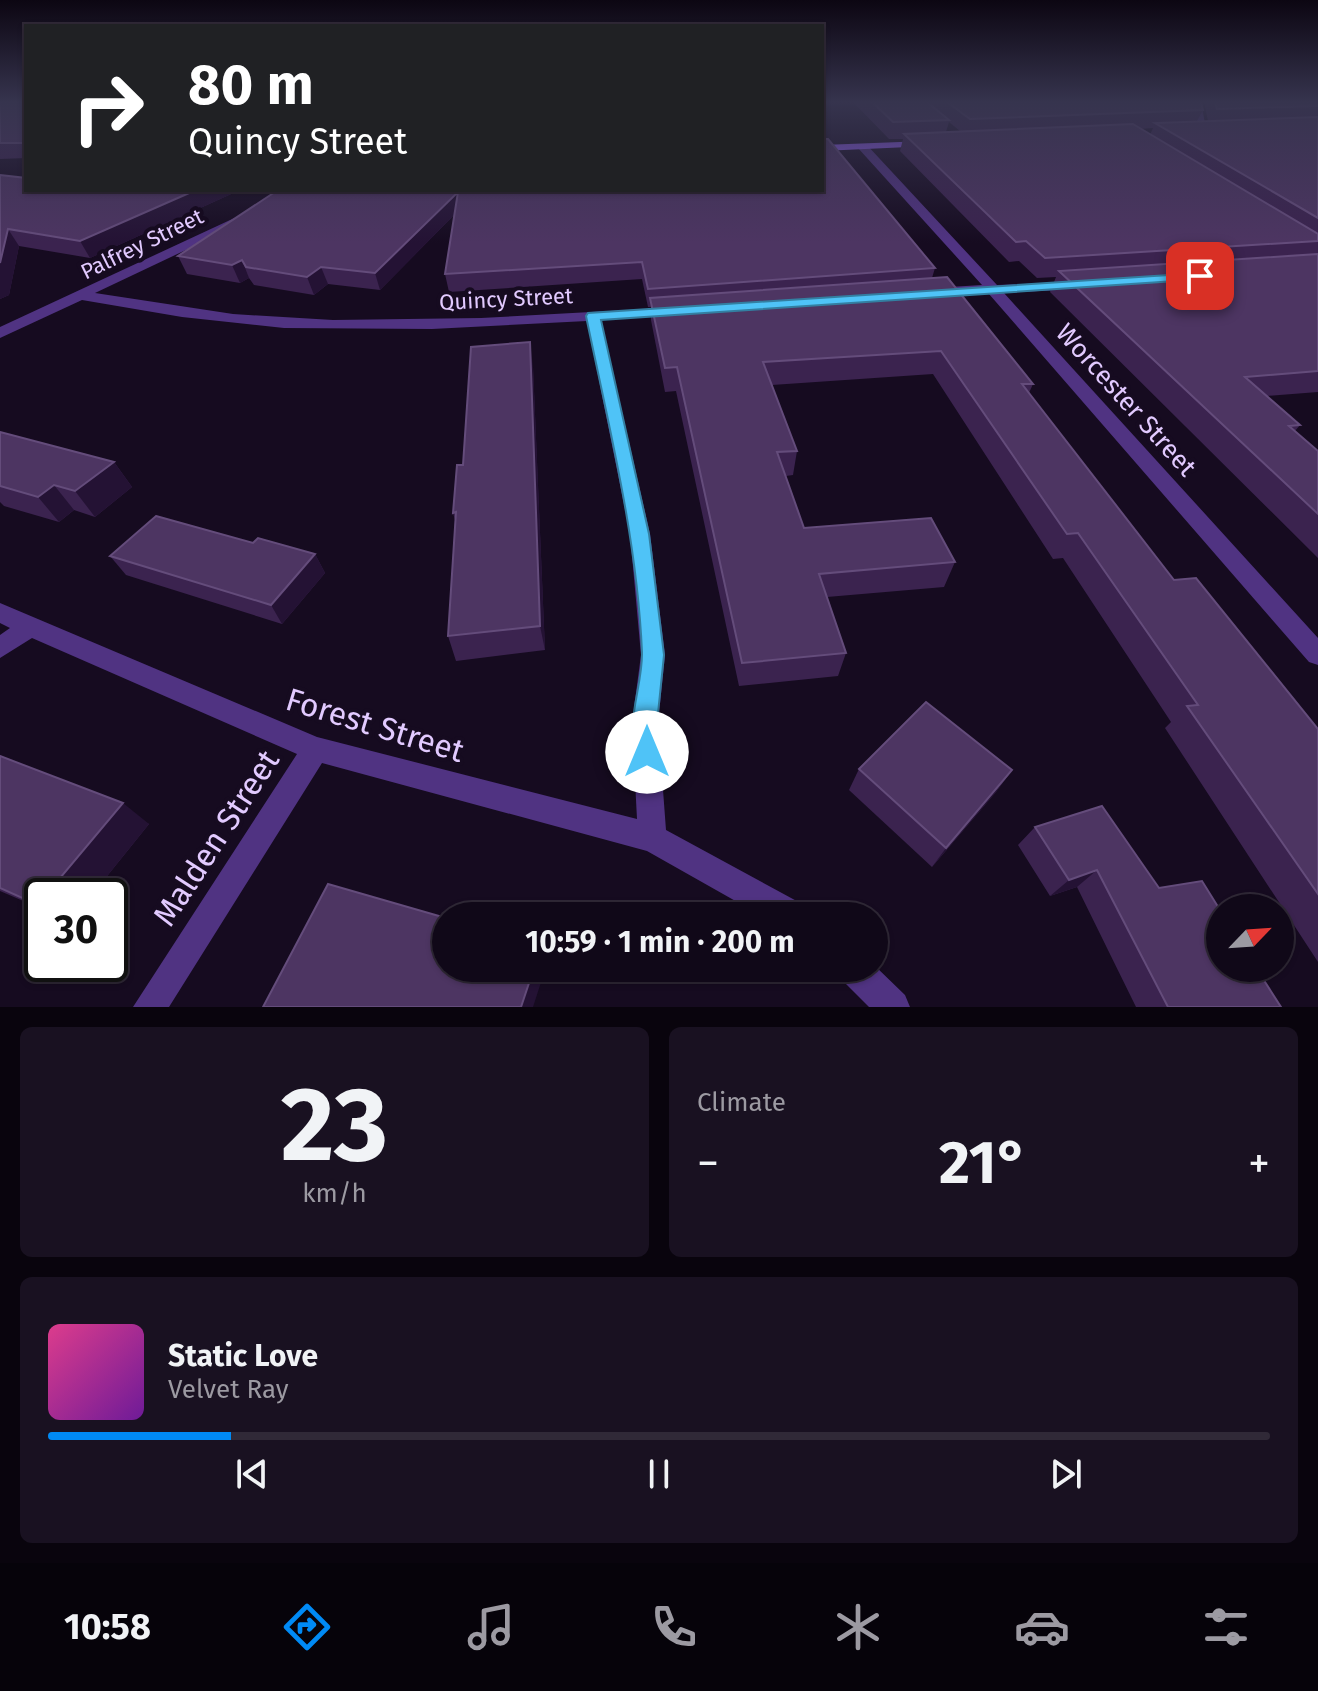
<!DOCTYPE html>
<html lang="en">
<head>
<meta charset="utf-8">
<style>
	:root { --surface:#100818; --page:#191121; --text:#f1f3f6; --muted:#9c9aa2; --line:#302937; --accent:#008af5 }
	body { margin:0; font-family:"Fira Sans",sans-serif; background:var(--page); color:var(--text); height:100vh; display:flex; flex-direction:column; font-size:30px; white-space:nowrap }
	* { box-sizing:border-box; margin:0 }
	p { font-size:26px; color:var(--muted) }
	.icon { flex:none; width:44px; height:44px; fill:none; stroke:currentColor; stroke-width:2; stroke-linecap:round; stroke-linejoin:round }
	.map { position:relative; height:1007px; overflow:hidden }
	.drawer { display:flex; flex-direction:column; gap:20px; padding:20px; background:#09040d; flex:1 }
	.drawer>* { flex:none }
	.top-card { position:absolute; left:24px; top:24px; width:800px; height:168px; border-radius:0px; box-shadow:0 2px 6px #0004,0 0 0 2px var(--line); background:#202124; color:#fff; overflow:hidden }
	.needle { width:52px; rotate:65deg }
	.fabs { position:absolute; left:1206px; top:894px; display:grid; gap:16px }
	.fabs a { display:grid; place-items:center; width:88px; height:88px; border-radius:50%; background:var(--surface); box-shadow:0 2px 6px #0004,0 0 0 2px var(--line); font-size:40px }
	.speed { position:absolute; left:24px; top:878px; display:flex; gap:16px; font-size:40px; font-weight:700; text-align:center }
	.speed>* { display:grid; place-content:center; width:104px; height:104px; border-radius:50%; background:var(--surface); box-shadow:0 2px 6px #0004,0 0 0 2px var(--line); line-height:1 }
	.speed .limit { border:4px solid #111; border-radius:12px; background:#fff; color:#111 }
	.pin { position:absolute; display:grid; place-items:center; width:68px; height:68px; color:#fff; margin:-34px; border-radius:16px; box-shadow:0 4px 12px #0006 }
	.me { position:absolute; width:88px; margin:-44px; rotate:0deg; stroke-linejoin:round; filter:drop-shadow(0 0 6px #0008) }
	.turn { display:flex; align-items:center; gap:28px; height:168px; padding:0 32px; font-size:36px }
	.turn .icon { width:104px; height:104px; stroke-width:2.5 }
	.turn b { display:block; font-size:56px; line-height:68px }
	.big { font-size:60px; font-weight:700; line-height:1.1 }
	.drawer .card { flex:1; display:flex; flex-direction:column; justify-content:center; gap:12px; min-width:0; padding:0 28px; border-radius:12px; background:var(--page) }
	.drawer .dial { align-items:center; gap:0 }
	.dial b { font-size:104px; line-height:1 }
	.song { display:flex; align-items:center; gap:24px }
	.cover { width:96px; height:96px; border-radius:12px; background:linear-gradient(135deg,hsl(330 70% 55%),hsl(280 70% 35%)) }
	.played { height:8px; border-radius:4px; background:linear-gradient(90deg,var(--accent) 15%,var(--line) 15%) }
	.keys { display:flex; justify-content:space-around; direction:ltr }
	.heat { display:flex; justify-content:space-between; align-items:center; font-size:44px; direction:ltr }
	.drawer .tiles { flex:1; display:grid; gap:20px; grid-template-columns:1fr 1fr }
	.card:last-child { grid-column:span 2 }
	.trip { position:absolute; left:432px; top:902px; width:456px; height:80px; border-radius:40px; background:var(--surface); box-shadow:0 2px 6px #0004,0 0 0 2px var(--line); font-weight:700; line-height:80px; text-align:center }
	.menu { display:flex; height:128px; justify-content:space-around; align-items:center; background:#06030a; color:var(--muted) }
	.menu .icon { width:56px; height:56px }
	.menu .on { color:var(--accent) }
	.menu b { font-size:36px; color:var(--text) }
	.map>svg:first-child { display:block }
</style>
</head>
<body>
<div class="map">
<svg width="1318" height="1007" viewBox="0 0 1318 1007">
	<rect width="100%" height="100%" fill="#160b20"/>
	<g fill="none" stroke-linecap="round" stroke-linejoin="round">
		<!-- street -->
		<g fill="#503382" fill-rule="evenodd">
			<polygon points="1193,102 1201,102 1207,134 1199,132"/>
			<polygon points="858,144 866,144 997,285 1082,282 1082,288 1077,289 1004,293 1318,638 1318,665 1309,662 989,294 928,295 926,292 933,288 982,285 858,148"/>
			<polygon points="243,214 249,218 247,221 95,293 233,314 333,320 481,318 683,307 683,313 678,314 601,320 650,534 665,655 658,723 666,830 804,905 809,916 762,916 647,851 322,763 169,1007 133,1007 297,754 32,638 0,658 0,635 10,628 0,623 0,603 317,737 637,819 632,723 641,655 630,534 587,321 432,329 284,328 182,317 82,300 0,338 0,327"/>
			<polygon points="874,965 905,995 910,1007 869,1007 842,980 838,968 874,968"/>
		</g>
		<!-- secondary -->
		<polygon fill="#9a61ff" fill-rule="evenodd" points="926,141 930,142 930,146 822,151 822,145"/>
	</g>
	<!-- wall -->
	<g fill="#3b234f" fill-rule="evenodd">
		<polygon points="0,102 26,102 26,158 0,159"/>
		<path d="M853 102H1201L1203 110 1197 121H1208L1204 102H1318V392L1267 396 1300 425 1295 431 1318 451V558L1050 292 1056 277 1037 278 1019 261 1009 262 900 151 903 139H889ZM949 122 960 131 946 132ZM1153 128 1150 135 1140 129Z"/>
		<polygon points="0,175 26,190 240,190 90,258 19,246 9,295 0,299"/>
		<polygon points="278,190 935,268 932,278 1033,384 1029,393 1174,580 1318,729 1318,962 1165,728 1171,722 1063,558 1053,559 933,374 772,385 797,451 793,475 786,476 804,528 955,562 944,587 827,597 846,653 838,676 739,686 676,391 665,392 651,320 651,307 648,307 642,279 449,292 445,274 454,215 380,290 328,284 314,295 254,285 249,278 240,283 187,274 178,256"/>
		<polygon points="533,367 545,650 456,661 448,636 455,520 453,513 463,465"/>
		<polygon points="0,432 114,462 132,487 95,517 74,510 59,522 4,506 0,502"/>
		<polygon points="253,543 315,554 325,573 282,624 126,575 110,556"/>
		<polygon points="0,756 149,824 91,896 42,896 42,909 0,891"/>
		<polygon points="859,769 1012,770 996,792 932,867 849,790"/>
		<polygon points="1035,827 1159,888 1281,1007 1136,1007 1077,887 1050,896 1018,845"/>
	</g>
	<!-- shaded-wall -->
	<g fill="#241234">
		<polygon points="196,190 240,190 90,258 80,241"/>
		<polygon points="458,192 461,208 380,290 375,273"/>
		<polygon points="8,229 19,246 9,295 0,299 0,263"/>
		<polygon points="242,260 249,278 240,283 232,265"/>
		<polygon points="321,267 328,284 314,295 307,277"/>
		<polygon points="530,342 533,367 545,650 540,626"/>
		<polygon points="114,462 132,487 95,517 75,491"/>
		<polygon points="54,485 74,510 59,522 38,497"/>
		<polygon points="315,554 325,573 282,624 271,605"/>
		<polygon points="1012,770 996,792 932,867 946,848"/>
		<polygon points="123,803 149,824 91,896 45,896"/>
		<polygon points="1097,870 1077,887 1050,896 1069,880"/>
		<polygon points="534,968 539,968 543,976 533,1007 521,1007"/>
	</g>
	<!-- building -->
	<g fill="#4d3562" stroke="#644c7b" stroke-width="2">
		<rect x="0" y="102" width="26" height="41"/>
		<polygon points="872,102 927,102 949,120 893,122"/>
		<polygon points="947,102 1201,102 1203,110 970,119"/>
		<polygon points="1215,102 1318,102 1318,106 1217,109"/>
		<polygon points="1318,117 1318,218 1155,123"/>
		<polygon points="1133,124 1318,234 1318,241 1045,258 1026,241 1016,242 904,134"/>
		<polygon points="822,137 822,138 828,139 935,268 648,289 642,262 445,274 458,192 375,273 321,267 307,277 246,267 242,260 232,265 178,256 278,190 822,190"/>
		<polygon points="0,175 26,178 26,190 196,190 80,241 8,229 0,263"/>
		<polygon points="1318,254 1318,371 1245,377 1300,425 1289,426 1318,451 1318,514 1059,271"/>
		<polygon points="947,277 1033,384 1022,384 1174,580 1196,578 1318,729 1318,894 1187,706 1198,705 1078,533 1067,534 941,351 763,362 797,451 777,452 804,528 931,518 955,562 819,574 846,653 742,663 677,367 665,368 650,298"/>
		<polygon points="530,342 540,626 448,636 456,512 453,513 457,465 463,465 471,347"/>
		<polygon points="0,432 114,462 75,491 54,485 38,497 0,486"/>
		<polygon points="156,516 253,543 258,538 315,554 271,605 110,556"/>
		<polygon points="926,702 1012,770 946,848 859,769"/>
		<polygon points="0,756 123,803 45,896 42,896 42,900 38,905 0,888"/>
		<polygon points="1102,806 1159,888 1202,881 1220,910 1220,968 1256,968 1281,1007 1168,1007 1097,870 1069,880 1035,827"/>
		<polygon points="328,884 446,918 446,968 534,968 521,1007 263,1007"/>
	</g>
	<!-- sky -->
	<linearGradient id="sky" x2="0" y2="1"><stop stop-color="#0c0612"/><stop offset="0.42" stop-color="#36344e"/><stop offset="1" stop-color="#36344e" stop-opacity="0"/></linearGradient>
	<rect width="1318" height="243" fill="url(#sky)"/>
	<!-- route -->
	<path fill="#4fc3f7" stroke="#337fa1" stroke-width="2" d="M1200 273 1205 274V279L601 320 649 534 664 655 657 723 659 752 655 760 647 763 638 760C623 726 643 687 642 652 637 538 609 427 586 316L588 313Z"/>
	<g text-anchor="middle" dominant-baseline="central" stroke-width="8" stroke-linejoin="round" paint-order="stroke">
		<!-- far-street labels -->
		<g font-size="22" fill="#e2caff" stroke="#160b20">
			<text transform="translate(142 244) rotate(-26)">Palfrey Street</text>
			<text transform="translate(506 299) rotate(-3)">Quincy Street</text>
		</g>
		<!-- street labels -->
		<g font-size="26" fill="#e2caff" stroke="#160b20">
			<text transform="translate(1126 400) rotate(48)">Worcester Street</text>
		</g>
		<!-- near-street labels -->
		<g font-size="32" fill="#e2caff" stroke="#160b20">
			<text transform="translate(375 725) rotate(17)">Forest Street</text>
			<text transform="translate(216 838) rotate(-57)">Malden Street</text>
		</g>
	</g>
</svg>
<div class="fabs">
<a><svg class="needle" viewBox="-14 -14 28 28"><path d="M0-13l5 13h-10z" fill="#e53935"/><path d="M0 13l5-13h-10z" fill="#9c9aa2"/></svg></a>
</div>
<div class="speed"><div class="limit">30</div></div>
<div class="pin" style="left:1200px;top:276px;background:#d93025"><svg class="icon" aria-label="arrive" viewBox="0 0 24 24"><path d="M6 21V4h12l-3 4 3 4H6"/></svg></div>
<svg class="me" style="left:647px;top:752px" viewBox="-20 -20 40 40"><circle r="19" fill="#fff"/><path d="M0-13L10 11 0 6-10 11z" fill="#4fc3f7"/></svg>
<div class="trip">10:59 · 1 min · 200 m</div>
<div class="top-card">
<div class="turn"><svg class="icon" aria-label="right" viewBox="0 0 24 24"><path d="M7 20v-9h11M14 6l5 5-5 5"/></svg><div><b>80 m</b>Quincy Street</div></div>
</div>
</div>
<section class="drawer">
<div class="tiles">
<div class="card dial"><b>23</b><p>km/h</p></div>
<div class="card"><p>Climate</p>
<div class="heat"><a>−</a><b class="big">21°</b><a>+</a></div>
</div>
<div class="card">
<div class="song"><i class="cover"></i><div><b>Static Love</b><p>Velvet Ray</p></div></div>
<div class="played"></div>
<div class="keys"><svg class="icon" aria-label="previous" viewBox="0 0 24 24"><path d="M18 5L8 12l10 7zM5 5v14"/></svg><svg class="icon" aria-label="pause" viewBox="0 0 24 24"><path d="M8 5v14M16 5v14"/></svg><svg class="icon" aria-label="next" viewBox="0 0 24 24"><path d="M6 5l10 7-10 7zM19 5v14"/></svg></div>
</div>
</div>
</section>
<nav class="menu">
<b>10:58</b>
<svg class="icon on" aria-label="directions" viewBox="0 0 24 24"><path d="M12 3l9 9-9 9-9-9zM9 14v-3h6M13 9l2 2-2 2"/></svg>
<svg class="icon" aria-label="music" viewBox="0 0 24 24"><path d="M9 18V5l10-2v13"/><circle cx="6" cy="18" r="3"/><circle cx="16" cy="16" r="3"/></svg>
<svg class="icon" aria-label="phone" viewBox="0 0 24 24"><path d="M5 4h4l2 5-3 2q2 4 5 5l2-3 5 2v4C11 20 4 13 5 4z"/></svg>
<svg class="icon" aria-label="climate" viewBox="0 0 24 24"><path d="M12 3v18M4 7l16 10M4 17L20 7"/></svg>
<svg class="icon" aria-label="car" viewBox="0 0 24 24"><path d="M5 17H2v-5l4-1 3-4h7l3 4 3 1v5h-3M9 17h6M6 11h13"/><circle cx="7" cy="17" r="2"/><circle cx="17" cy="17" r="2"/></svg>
<svg class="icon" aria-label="filters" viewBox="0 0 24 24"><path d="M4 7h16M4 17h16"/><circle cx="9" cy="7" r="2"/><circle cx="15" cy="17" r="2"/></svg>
</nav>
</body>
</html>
